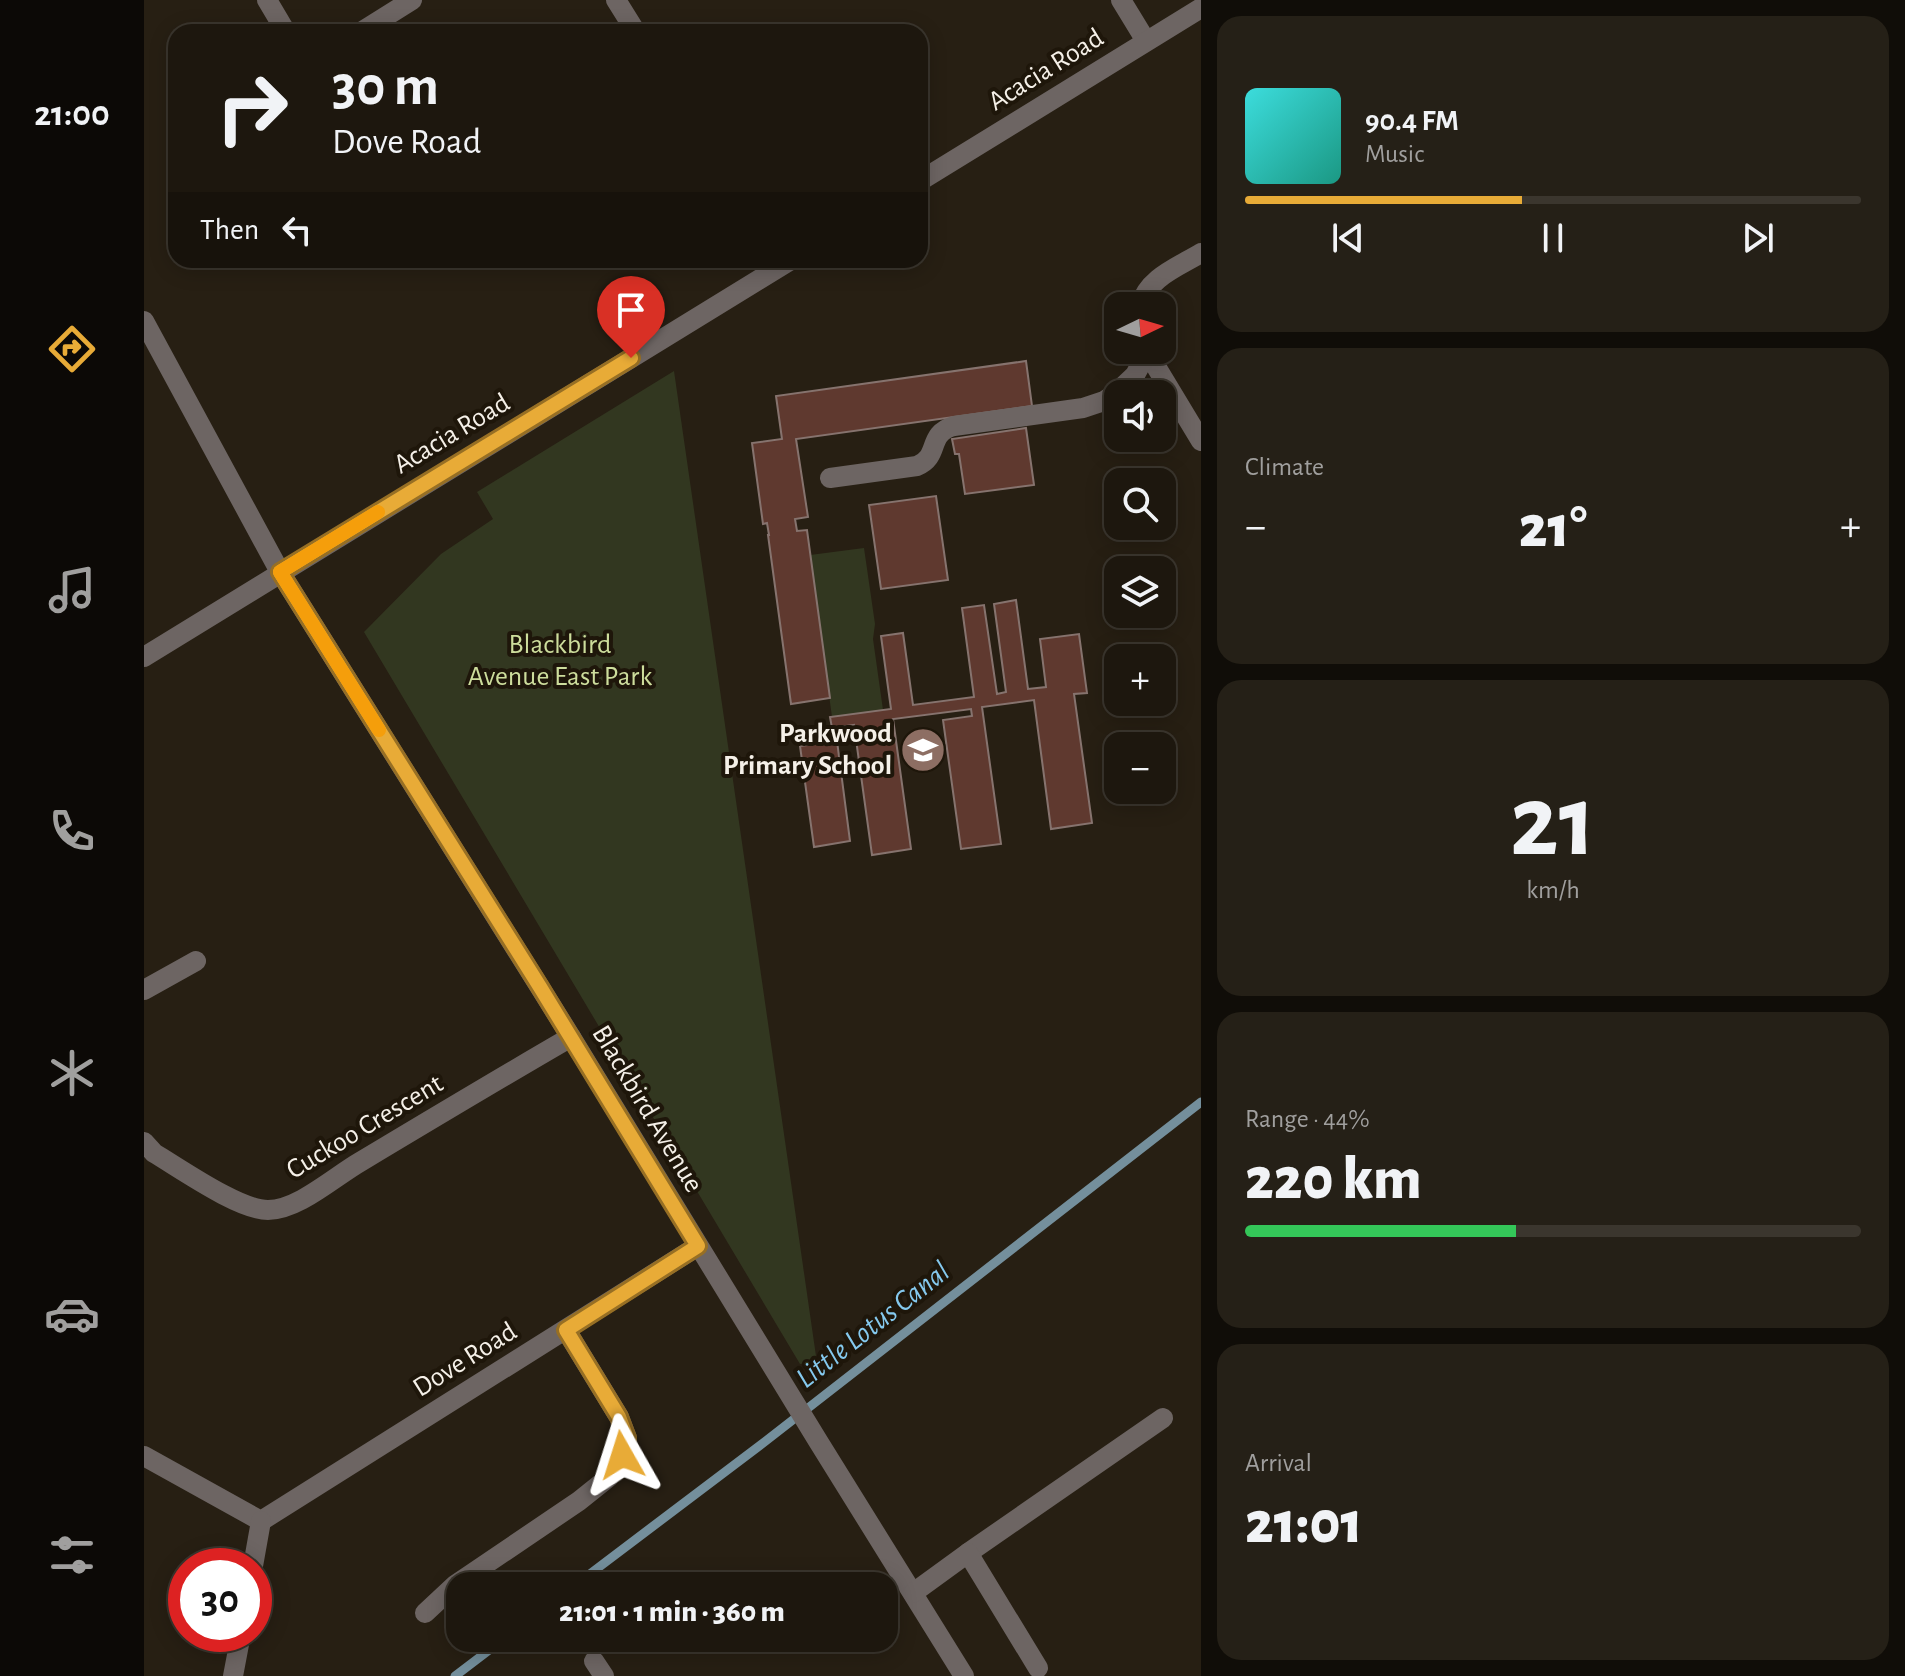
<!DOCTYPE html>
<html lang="en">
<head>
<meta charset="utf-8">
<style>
	:root { --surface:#1d170e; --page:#252017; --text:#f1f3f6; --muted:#a09f9e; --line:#3b362e; --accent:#e8ab37 }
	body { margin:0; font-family:"Alegreya Sans",sans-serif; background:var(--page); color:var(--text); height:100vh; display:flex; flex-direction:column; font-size:30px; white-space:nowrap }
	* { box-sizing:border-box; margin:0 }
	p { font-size:26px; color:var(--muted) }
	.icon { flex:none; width:44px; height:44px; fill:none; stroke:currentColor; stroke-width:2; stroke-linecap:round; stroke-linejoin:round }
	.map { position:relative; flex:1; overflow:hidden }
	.details { display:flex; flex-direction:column; gap:16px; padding:16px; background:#100d08; width:704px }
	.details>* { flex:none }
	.banner { position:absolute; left:24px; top:24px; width:760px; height:244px; border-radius:24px; box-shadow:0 4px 20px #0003,0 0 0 2px var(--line); background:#1d170e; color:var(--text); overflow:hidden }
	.needle { width:52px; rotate:85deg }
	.controls { position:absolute; left:960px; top:292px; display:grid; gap:16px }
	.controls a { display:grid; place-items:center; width:72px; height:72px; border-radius:16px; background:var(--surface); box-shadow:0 4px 20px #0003,0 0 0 2px var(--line); font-size:40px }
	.speed { position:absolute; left:24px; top:1548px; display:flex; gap:16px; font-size:40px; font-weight:700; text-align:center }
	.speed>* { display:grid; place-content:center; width:104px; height:104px; border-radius:50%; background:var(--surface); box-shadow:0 4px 20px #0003,0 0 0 2px var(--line); line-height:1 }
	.speed .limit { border:12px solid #d22; background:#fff; color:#111 }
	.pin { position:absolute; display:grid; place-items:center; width:68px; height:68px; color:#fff; margin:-82px -34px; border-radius:50% 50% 50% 0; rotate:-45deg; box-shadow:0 0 8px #0007 }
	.pin .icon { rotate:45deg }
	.me { position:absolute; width:88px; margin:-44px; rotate:354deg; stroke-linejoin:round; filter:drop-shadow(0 0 6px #0008) }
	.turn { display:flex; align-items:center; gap:28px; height:168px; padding:0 32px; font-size:36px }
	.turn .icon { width:104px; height:104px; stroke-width:2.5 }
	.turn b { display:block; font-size:56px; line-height:68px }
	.then { display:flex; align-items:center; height:76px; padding:0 32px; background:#0003; gap:16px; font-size:30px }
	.big { font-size:60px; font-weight:800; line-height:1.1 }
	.details .widget { flex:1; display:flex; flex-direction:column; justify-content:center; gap:12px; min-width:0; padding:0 28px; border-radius:24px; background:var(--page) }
	.details .dial { align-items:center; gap:0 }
	.dial b { font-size:104px; line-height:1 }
	.song { display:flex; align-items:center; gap:24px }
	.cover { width:96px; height:96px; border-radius:12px; background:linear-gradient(135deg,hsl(180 70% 55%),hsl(170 70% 35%)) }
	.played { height:8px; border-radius:4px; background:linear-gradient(90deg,var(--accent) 45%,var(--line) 45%) }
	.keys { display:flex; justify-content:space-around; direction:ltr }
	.heat { display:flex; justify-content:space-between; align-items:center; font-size:44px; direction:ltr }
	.charge { height:12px; border-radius:6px; background:linear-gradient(90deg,#34c759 44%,var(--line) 0) }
	.trip { position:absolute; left:302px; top:1572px; width:452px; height:80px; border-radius:24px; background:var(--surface); box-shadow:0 4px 20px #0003,0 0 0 2px var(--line); font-weight:800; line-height:80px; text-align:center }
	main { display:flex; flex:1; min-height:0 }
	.tab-bar { display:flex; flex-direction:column; width:144px; justify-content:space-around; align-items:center; background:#0c0906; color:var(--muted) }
	.tab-bar .icon { width:56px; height:56px }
	.tab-bar .on { color:var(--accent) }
	.tab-bar b { font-size:36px; color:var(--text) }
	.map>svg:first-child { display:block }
</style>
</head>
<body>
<main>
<nav class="tab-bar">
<b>21:00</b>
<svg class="icon on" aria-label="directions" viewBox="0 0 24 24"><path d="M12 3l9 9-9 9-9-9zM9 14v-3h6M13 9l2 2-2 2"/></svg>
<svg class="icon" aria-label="music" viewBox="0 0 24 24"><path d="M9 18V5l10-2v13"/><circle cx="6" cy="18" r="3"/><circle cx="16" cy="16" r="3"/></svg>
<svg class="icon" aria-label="phone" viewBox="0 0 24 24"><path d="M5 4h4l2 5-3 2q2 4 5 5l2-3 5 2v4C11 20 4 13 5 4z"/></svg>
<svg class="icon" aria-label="climate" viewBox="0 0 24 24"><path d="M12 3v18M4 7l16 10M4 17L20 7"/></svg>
<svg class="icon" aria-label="car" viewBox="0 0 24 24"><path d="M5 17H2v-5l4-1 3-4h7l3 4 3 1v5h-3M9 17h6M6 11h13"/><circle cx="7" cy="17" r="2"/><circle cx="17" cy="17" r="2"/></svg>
<svg class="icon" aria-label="filters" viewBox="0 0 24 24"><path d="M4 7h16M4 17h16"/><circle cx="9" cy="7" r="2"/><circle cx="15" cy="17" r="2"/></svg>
</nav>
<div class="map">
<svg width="1057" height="1676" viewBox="0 0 1057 1676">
	<rect width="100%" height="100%" fill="#271f13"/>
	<!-- green -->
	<g fill="#323720">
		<polygon points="530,371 673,1363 656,1364 220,632 297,554 349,519 333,492"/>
		<polygon points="720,548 731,624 729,639 739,710 688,717 666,555"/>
	</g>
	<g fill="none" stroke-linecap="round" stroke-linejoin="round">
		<!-- stream -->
		<g stroke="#748f9c" stroke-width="9">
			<polyline points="430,1586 623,1440 1057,1102"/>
			<polyline points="311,1676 361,1638"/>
		</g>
	</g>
	<!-- building -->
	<g fill="#5f392f" stroke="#86736e" stroke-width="2">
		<polygon points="882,361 888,406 652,439 664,517 651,519 653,531 663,530 686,698 647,704 624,535 625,535 623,523 619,524 608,443 638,439 632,396"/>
		<polygon points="882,428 890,485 821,494 815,454 811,454 808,439"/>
		<polygon points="792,496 804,580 737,589 725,505"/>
		<polygon points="872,600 884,689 902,687 896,639 935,634 943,693 930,694 948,823 907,829 890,700 838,707 857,844 817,849 799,720 828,716 827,709 749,719 767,849 728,855 710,725 688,728 686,717 747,709 737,636 759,633 769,705 830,697 818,608 840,605 853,694 862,692 850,604"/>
		<polygon points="693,741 706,841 670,847 656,746"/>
	</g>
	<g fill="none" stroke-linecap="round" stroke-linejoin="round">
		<!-- minor -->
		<g stroke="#6d6563" stroke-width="20">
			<polyline points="123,0 142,32"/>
			<polyline points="472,0 492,32"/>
			<polyline points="977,0 1002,41"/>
			<polyline points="217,32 268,0"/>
			<polyline points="776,181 1057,8"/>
			<path d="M996 306C1003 278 1034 267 1057 253"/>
			<polyline points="0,321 136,572 427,1037 674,1441 820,1676"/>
			<polyline points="1002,350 1057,441"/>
			<path d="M686 478 773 466C797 456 782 434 810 426L939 408 960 401 972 393 991 375 1003 353"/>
			<polyline points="0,657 647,260"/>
			<polyline points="0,990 52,961"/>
			<path d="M0 1142 10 1153C37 1169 95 1210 124 1210 154 1210 190 1177 216 1162 286 1120 356 1078 427 1037"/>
			<polyline points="0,1456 117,1521 554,1246"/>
			<polyline points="824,1553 1019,1418"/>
			<polyline points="109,1566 117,1521"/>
			<polyline points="769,1593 824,1553 894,1668"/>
			<polyline points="281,1613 311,1585 435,1501 465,1477 478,1455 483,1438 475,1417 422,1330"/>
			<polyline points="450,1661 460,1676"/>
			<polyline points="89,1676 97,1634"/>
		</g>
	</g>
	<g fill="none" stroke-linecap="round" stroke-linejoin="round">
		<!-- route casing -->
		<g stroke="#976f24" stroke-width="20">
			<polyline id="route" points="478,1455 483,1438 475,1417 422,1330 554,1246 396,987 136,572 487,358"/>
		</g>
		<!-- route -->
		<use href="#route" stroke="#e8ab37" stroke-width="14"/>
		<!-- slow -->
		<polyline stroke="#f59e0b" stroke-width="14" points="234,512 136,572 235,730"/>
	</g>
	<!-- icons -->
	<defs>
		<g id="school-disc" transform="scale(2.3)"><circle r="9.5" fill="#8d6e63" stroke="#1e160a"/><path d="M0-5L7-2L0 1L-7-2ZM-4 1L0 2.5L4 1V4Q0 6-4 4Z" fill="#fff"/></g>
	</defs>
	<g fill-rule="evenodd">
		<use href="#school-disc" x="779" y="750"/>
	</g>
	<g text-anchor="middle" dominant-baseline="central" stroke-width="8" stroke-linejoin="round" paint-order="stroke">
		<!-- street labels -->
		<g font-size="28" fill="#f5f0e8" stroke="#1e160a">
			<text transform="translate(902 70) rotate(-32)">Acacia Road</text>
			<text transform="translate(308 434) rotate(-31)">Acacia Road</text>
			<text transform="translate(503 1109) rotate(59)">Blackbird Avenue</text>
			<text transform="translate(221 1127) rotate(-31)">Cuckoo Crescent</text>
			<text transform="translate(321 1360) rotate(-32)">Dove Road</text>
		</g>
		<!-- park labels -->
		<g font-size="28" fill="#cddd9c" stroke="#1e160a">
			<text x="416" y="645">Blackbird<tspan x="416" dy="32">Avenue East Park</tspan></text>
		</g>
		<!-- poi labels -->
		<g font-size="28" font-weight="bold" fill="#f5f0e8" stroke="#1e160a" text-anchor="end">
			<text x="748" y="734">Parkwood<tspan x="748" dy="32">Primary School</tspan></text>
		</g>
		<!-- water labels -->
		<g font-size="30" font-style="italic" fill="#85c9ee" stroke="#1e160a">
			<text transform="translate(729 1325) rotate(-38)">Little Lotus Canal</text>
		</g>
	</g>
</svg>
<div class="controls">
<a><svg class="needle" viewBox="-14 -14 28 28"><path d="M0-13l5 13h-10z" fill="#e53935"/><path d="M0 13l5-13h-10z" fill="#a09f9e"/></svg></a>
<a><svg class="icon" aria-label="sound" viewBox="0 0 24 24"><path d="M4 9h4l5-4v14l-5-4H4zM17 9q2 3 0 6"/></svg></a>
<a><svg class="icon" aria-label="search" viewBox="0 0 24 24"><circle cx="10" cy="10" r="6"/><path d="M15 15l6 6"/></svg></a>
<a><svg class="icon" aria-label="layers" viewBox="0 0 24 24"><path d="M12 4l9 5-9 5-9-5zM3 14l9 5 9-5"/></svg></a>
<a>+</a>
<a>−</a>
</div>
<div class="speed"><div class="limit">30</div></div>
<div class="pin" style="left:487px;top:358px;background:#d93025"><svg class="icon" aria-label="arrive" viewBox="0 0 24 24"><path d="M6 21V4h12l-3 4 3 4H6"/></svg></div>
<svg class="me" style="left:478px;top:1455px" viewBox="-20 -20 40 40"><path d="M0-17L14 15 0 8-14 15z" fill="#e8ab37" stroke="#fff" stroke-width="4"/></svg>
<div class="trip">21:01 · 1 min · 360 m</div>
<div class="banner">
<div class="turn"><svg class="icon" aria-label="right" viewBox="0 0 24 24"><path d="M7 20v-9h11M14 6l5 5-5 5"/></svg><div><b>30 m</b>Dove Road</div></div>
<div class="then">Then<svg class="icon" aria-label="left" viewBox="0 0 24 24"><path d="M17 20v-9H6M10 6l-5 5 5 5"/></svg></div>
</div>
</div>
<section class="details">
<div class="widget">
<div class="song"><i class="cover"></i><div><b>90.4 FM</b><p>Music</p></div></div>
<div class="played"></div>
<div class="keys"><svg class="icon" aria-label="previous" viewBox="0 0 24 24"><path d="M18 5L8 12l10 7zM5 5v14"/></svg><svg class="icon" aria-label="pause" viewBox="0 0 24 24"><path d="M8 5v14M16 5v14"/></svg><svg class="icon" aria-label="next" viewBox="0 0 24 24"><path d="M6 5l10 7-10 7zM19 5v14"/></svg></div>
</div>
<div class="widget"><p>Climate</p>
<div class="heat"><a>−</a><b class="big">21°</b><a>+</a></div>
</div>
<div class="widget dial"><b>21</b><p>km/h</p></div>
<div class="widget"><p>Range · 44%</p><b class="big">220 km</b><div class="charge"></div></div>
<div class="widget"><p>Arrival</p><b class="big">21:01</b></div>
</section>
</main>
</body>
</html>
